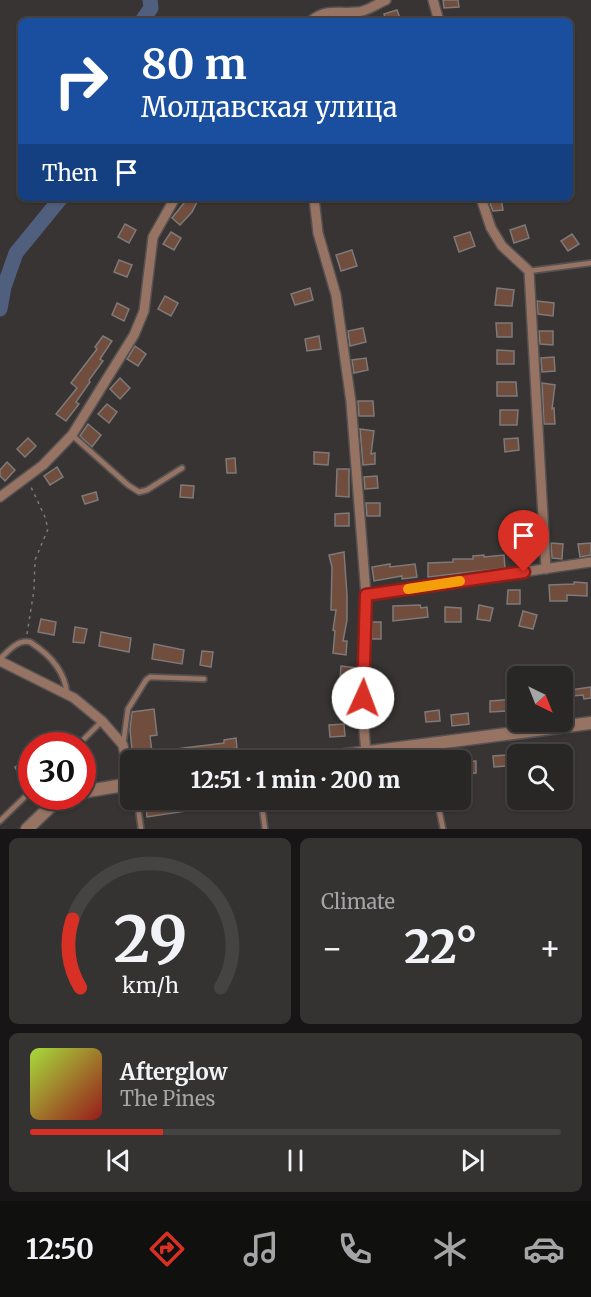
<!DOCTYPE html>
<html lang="en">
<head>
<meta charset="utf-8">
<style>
	:root { --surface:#292726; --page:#353332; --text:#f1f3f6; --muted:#a5a5a7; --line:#454443; --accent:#d93025 }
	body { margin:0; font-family:Merriweather,serif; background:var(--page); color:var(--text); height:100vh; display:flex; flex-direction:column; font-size:22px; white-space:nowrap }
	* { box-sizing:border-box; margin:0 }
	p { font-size:20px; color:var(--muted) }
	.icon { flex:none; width:33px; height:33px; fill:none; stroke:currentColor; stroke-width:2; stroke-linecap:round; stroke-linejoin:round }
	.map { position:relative; height:829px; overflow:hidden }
	.panel { display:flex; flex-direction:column; gap:9px; padding:9px; background:#171515; flex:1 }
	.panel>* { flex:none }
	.banner { position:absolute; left:18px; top:18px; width:555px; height:183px; border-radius:9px; box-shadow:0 2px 4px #0004,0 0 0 2px var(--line); background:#1a4fa0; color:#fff; overflow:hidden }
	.needle { width:39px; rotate:137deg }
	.tools { position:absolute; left:507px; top:666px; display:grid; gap:12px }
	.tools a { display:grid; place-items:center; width:66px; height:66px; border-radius:9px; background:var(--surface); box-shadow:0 2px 4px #0004,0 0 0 2px var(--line); font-size:30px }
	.speed { position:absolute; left:18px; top:732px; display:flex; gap:12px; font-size:30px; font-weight:700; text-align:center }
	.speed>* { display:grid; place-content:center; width:78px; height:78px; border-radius:50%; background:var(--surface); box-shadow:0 2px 4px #0004,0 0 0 2px var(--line); line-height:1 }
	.speed .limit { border:9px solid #d22; background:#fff; color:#111 }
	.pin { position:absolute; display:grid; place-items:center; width:51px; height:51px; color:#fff; margin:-62px -26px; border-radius:50% 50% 50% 0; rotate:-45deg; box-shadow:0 0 6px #0007 }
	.pin .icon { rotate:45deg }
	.me { position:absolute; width:66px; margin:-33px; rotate:2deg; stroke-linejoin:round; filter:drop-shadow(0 0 4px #0008) }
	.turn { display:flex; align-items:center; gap:21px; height:126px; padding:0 24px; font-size:27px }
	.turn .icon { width:78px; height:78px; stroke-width:2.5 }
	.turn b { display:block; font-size:42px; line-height:51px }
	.then { display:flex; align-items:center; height:57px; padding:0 24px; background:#0003; gap:12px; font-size:22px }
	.big { font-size:45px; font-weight:800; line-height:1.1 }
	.panel .tile { flex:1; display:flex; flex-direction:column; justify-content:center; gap:9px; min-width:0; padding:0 21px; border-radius:9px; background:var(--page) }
	.panel .dial { align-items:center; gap:0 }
	.dial svg { height:156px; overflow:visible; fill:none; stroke:var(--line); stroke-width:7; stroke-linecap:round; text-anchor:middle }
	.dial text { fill:var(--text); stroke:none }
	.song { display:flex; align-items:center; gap:18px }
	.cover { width:72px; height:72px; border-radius:9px; background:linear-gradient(135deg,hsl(80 70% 55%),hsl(0 70% 35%)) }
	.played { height:6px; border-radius:3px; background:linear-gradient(90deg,var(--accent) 25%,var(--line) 25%) }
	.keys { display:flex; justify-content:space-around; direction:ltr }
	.heat { display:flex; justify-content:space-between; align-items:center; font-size:33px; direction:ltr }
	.panel .tiles { flex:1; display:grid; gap:9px; grid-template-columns:1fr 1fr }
	.tile:last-child { grid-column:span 2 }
	.trip { position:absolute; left:120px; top:750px; width:351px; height:60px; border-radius:9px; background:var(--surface); box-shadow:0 2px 4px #0004,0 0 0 2px var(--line); font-weight:800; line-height:60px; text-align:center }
	.menu { display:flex; height:96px; justify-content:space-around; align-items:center; background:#10100f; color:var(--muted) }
	.menu .icon { width:42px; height:42px }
	.menu .on { color:var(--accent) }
	.menu b { font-size:27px; color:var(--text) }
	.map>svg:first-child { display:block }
</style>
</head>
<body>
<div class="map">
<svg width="591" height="829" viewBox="0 0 591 829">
	<rect width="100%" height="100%" fill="#373433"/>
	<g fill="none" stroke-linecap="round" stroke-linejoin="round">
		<!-- river -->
		<g stroke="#515f7f" stroke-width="15">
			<polyline points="142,21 151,8 150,0"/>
			<polyline points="0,309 4,287 16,253 61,198"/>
		</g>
	</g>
	<!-- building -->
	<g fill="#704d3d" stroke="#7d7a79" stroke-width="1.5">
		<polygon points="443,0 458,0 459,7 444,8"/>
		<polygon points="397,10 401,21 386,21 384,14"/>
		<polygon points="188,198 199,198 192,212 180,225 172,218"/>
		<polygon points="488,198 501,198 503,210 493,211"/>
		<polygon points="125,224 136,230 129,243 118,237"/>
		<polygon points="525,225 529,238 514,243 510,230"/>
		<polygon points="171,232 181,238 174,250 163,244"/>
		<polygon points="470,232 475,246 459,252 454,237"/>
		<polygon points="572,234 579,244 568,251 561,241"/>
		<polygon points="352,250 357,266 341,271 336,255"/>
		<polygon points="119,260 132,265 127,277 114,272"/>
		<polygon points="310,288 313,300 295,305 291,294"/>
		<polygon points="497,288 514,290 512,306 495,305"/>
		<polygon points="165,296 178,303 171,316 158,309"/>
		<polygon points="537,301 554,303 553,316 538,314"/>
		<polygon points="117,303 129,309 124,321 112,315"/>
		<polygon points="496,323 512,323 512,337 497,337"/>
		<polygon points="363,328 366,342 350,346 348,331"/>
		<polygon points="539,331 553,331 553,345 540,344"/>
		<polygon points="103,336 112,341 100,359 103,361 89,380 90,382 76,402 79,404 66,421 56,414 77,388 71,383 97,349 95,347"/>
		<polygon points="319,336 321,349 307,351 305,339"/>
		<polygon points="135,346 146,354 138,366 127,359"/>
		<polygon points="497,350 514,351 514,364 497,364"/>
		<polygon points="554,357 555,371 542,372 541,358"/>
		<polygon points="366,358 368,370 354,373 352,360"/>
		<polygon points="120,378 130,388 120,399 110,389"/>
		<polygon points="497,382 516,382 517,396 497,396"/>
		<polygon points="542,383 555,385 552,409 554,408 555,424 544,424"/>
		<polygon points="358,401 373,401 374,416 359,416"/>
		<polygon points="107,404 117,412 109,423 98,414"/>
		<polygon points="500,410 518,410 517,425 500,425"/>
		<polygon points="88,424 101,435 92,447 80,436"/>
		<polygon points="360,429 374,431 371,454 375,453 375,464 363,465"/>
		<polygon points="28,438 36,446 25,457 17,449"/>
		<polygon points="518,438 519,450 505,452 504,439"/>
		<polygon points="314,452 329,453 328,465 314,464"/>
		<polygon points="235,458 236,473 227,473 226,459"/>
		<polygon points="7,462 15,470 5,481 0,476 0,470"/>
		<polygon points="57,467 63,477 50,485 44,476"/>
		<polygon points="337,469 349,469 349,497 336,496"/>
		<polygon points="377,476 378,488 365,489 364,477"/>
		<polygon points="181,485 194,486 193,498 180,497"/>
		<polygon points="96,492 98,500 85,504 82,496"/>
		<polygon points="366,503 380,503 380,516 367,516"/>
		<polygon points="349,513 349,526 335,526 335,514"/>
		<rect x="512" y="541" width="12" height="13"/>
		<polygon points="551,543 563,544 562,559 552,558"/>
		<polygon points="591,543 591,555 580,557 578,544"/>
		<polygon points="344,552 347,595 347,620 343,641 347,641 346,655 333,653 335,631 333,630 336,610 331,610 332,567 329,555"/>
		<polygon points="484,555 484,557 504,555 505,568 428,577 428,563 453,562 453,559 473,559 473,556"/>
		<polygon points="390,564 390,567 415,564 417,577 402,579 402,576 374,581 372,567"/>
		<polygon points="574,582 587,583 587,596 567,595 567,601 550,601 549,585 574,584"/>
		<polygon points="508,590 520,590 520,604 507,604"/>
		<polygon points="420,605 421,608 427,607 428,617 393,621 393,606"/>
		<polygon points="479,605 493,608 490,621 477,619"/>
		<polygon points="445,607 461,608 461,622 445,622"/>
		<polygon points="523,611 537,615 533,629 519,626"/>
		<polygon points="41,619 56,622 54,635 38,632"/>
		<rect x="372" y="622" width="9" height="17"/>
		<polygon points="75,627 87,629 84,643 73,642"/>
		<polygon points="101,632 131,638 129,652 99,646"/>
		<polygon points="154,644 184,650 182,664 152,659"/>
		<polygon points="202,651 213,652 211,667 200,665"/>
		<polygon points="341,666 357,668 356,681 340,679"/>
		<polygon points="569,683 570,690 591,687 591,698 584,699 583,695 562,697 562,684"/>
		<polygon points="518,699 518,717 508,718 507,711 490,712 490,701"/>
		<polygon points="154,709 157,735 150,736 152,752 224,743 224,740 236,738 237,748 192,755 193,757 133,760 130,730 132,712"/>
		<polygon points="439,710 440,721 426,722 425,712"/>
		<polygon points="468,713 469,724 452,726 451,715"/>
		<polygon points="344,724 345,736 330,737 329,725"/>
		<polygon points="518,754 518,765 494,767 493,756"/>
		<polygon points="27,760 32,773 21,779 15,767"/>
		<polygon points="476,761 476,773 460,774 460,762"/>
		<polygon points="185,801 187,811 147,817 146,807"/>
	</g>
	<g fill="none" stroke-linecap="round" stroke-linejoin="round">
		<!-- service casing -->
		<g stroke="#545150" stroke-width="8">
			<g id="service">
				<polyline points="529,271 591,263"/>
				<polyline points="72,435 128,485 139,492 147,490 182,468"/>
				<path d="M0 659C8 651 18 639 30 642 49 654 65 671 67 694"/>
				<polyline points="123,745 128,709 146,680 150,677 204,679"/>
				<polyline points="425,745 428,760"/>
				<polyline points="77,746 102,721"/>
				<polyline points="137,800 141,829"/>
				<polyline points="261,800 265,829"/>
				<polyline points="437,800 443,829"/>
				<polyline points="0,821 32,790"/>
			</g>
		</g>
		<!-- minor casing -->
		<g stroke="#545150" stroke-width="12">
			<g id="minor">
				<polyline points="433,0 439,21"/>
				<path d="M311 21C326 8 338 14 356 12 367 12 376 4 386 0"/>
				<polyline points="314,198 318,233 336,295 351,402 366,595 363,719 366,752"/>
				<polyline points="481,198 491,228 502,246 529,271 546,569"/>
				<polyline points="0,497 43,465 72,435 134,335 144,311 153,237 175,198"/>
				<polyline points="366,595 591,562"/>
				<polyline points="0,661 74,698 102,721 123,745 130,785"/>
			</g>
		</g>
		<!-- tertiary casing -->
		<g stroke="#545150" stroke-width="15">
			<g id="tertiary">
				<polyline points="307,760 591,723"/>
				<polyline points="82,792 130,784"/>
				<polyline points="27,829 50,807 69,796"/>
			</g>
		</g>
		<!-- path -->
		<polyline stroke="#7d7b7a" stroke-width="1.5" stroke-dasharray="3 4.5" stroke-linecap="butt" points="27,634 34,590 35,560 48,529 45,517 31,487"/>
		<!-- service -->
		<use href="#service" stroke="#977364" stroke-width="4.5"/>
		<!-- minor -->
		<use href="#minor" stroke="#977364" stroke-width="9"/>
		<!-- tertiary -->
		<use href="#tertiary" stroke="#977364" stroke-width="12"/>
	</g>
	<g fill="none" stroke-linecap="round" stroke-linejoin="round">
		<!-- route casing -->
		<g stroke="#8d1f18" stroke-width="15">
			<polyline id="route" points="363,698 366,595 524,572"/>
		</g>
		<!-- route -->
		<use href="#route" stroke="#d93025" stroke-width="10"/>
		<!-- slow -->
		<polyline stroke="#f59e0b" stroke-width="10" points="408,589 460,581"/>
	</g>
</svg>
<div class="tools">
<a><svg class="needle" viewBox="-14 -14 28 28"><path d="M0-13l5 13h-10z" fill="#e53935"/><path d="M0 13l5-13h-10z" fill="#a5a5a7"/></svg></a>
<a><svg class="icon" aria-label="search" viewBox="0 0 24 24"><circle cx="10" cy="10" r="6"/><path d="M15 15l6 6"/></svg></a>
</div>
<div class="speed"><div class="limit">30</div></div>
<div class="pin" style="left:524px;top:572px;background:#d93025"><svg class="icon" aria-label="arrive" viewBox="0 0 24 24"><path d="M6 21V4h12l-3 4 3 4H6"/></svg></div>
<svg class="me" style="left:363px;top:698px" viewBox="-20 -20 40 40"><circle r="19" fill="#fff"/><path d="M0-13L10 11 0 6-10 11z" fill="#d93025"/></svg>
<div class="trip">12:51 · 1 min · 200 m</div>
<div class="banner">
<div class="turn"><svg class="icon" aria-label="right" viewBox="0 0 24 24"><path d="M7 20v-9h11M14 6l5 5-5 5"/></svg><div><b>80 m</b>Молдавская улица</div></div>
<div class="then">Then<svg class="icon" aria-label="arrive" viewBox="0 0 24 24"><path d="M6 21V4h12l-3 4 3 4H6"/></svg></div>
</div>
</div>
<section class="panel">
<div class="tiles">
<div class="tile dial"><svg viewBox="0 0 100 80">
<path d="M14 69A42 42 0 1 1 86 69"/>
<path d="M14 69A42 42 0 0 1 10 34" stroke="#d93025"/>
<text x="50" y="56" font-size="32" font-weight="700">29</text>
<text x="50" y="72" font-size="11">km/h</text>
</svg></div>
<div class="tile"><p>Climate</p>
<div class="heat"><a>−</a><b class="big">22°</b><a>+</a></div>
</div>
<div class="tile">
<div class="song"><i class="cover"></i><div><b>Afterglow</b><p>The Pines</p></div></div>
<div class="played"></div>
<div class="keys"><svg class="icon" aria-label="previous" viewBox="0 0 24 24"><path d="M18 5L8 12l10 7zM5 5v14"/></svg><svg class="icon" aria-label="pause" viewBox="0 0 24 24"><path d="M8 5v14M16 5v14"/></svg><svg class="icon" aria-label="next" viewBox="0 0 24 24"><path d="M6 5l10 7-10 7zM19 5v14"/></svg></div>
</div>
</div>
</section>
<nav class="menu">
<b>12:50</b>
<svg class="icon on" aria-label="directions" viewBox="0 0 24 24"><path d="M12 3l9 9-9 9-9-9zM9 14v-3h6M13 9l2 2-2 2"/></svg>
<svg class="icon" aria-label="music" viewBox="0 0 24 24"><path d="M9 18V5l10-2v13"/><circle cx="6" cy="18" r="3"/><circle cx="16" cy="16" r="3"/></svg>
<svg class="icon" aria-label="phone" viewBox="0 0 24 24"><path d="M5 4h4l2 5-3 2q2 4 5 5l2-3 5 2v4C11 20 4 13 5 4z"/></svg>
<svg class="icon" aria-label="climate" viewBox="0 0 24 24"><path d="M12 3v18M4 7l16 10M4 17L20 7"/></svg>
<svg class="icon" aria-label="car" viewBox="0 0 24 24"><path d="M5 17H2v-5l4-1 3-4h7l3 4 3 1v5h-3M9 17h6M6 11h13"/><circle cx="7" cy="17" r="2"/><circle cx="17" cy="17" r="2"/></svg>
</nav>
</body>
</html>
